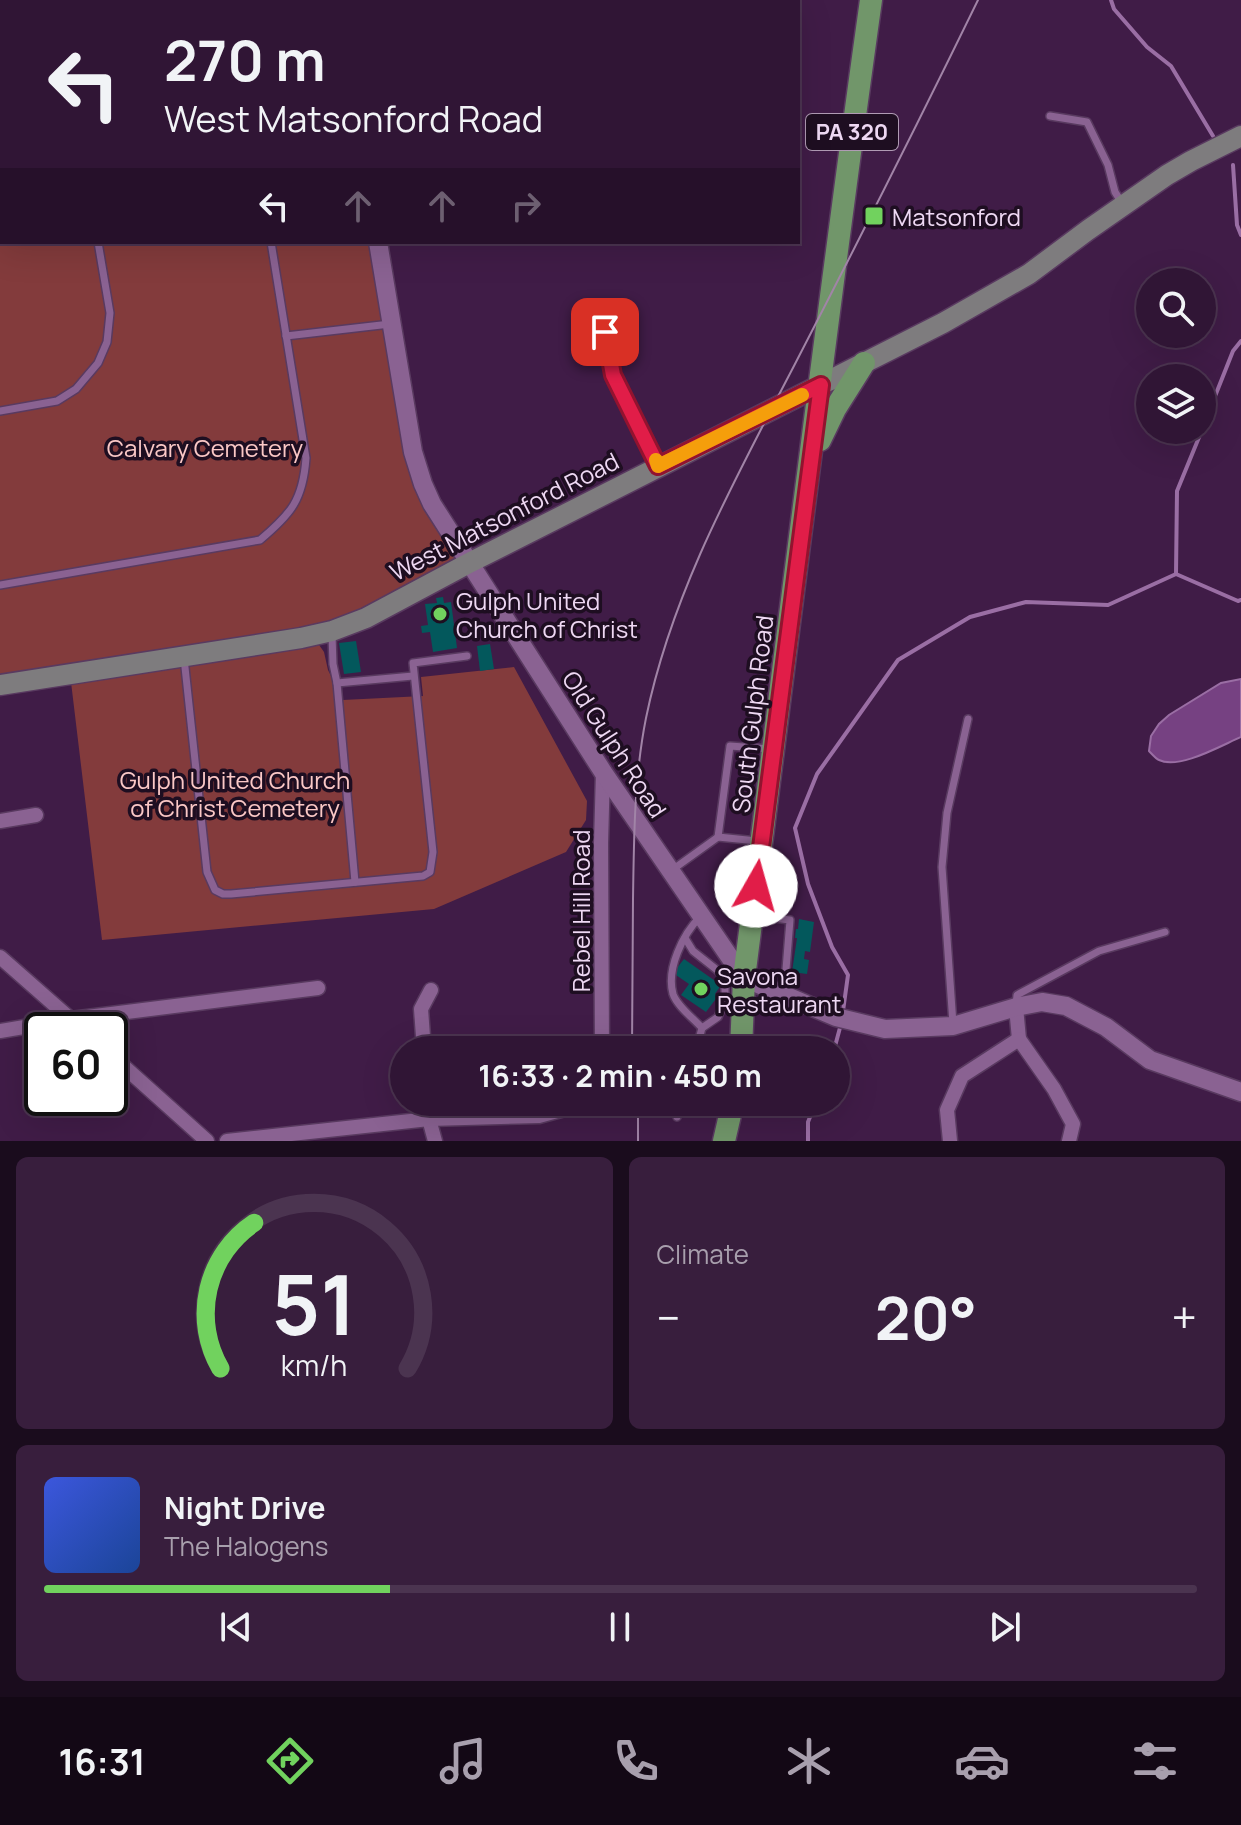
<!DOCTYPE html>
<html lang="en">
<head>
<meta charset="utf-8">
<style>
	:root { --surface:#301535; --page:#381e3d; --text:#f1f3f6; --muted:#a89fad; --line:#4b3450; --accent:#71d25e }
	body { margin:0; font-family:Manrope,sans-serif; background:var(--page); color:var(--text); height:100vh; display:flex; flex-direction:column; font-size:30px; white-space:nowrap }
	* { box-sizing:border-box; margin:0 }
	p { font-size:26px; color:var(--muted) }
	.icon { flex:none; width:44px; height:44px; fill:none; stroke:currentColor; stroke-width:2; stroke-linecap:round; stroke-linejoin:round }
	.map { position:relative; height:1141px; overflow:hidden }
	.sheet { display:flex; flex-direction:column; gap:16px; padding:16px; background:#1a0c1d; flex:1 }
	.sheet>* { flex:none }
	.top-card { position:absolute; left:0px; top:0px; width:800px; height:244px; box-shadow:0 8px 32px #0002,0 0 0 2px var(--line); background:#301535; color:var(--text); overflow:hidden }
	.buttons { position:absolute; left:1136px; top:268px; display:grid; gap:16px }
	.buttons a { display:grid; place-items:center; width:80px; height:80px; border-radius:50%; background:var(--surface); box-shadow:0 8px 32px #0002,0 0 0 2px var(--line); font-size:40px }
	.speed { position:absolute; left:24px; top:1012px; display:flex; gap:16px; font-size:40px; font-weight:700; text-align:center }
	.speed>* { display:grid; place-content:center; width:104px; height:104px; border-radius:50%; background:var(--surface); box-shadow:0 8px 32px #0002,0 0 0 2px var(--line); line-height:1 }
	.speed .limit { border:4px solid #111; border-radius:12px; background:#fff; color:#111 }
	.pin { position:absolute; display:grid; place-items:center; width:68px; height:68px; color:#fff; margin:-34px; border-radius:16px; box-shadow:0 4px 12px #0006 }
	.me { position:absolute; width:88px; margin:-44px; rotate:7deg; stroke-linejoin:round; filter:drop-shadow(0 0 6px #0008) }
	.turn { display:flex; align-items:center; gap:28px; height:168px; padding:0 32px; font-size:36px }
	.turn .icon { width:104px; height:104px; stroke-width:2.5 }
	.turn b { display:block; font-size:56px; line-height:68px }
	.lanes { display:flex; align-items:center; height:76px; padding:0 32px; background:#0003; justify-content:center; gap:40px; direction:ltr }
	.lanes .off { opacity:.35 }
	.big { font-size:60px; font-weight:700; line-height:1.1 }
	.sheet .tile { flex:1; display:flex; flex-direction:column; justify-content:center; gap:12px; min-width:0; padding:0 28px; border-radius:12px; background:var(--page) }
	.sheet .dial { align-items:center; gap:0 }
	.dial svg { height:208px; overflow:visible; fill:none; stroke:var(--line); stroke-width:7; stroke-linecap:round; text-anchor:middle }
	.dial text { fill:var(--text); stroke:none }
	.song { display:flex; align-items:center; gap:24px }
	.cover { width:96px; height:96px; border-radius:12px; background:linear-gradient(135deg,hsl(230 70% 55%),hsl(220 70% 35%)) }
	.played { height:8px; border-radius:4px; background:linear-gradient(90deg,var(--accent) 30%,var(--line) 30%) }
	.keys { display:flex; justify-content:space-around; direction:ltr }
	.heat { display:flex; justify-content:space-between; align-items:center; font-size:44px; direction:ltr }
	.sheet .tiles { flex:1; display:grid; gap:16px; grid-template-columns:1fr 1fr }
	.tile:last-child { grid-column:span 2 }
	.trip { position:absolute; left:390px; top:1036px; width:460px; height:80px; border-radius:40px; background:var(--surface); box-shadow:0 8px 32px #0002,0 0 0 2px var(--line); font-weight:700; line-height:80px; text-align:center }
	.tabs { display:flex; height:128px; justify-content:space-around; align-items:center; background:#130815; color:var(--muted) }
	.tabs .icon { width:56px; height:56px }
	.tabs .on { color:var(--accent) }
	.tabs b { font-size:36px; color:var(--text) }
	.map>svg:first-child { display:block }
</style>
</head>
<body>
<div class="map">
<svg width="1241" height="1141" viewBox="0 0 1241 1141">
	<rect width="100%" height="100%" fill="#401c47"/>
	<!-- green -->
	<g fill="#833b3c">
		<polygon points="0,0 343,0 343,2 2,2 2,242 378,242 413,452 469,563 366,618 0,685"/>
		<polygon points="317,642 324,652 328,670 343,700 423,696 421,677 514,667 587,801 586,820 566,852 434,909 102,940 71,682"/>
	</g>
	<!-- water -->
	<path fill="#764182" stroke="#9a6ea4" stroke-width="2" d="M1241 679V737C1222 745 1179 770 1159 760 1156 759 1151 753 1149 751L1151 736 1159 724 1169 715 1221 683Z"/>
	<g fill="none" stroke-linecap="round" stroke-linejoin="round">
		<!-- stream -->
		<g stroke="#9a6ea4" stroke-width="4">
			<polyline points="1111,0 1114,9 1147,47 1171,66 1213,136"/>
			<polyline points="1233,165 1237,225 1241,235"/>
			<polyline points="1202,429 1233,351 1241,341"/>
			<polyline points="1176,574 1177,491 1202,430"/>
			<polyline points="843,1011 848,975 832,947 808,884 795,828 817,774 898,660 970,617 1026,602 1108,605 1176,574 1238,601 1241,600"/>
			<polyline points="834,1050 841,1024"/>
			<polyline points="808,1141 808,1122 816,1102"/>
		</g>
	</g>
	<!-- building -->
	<g fill="#03585c">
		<polygon points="443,597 444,603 451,602 457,648 433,652 430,632 422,633 421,626 428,625 425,604 437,603 436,598"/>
		<polygon points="356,641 361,672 344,674 339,643"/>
		<polygon points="490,644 494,669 480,671 477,646"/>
		<polygon points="799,919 814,922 810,952 805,951 804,959 809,960 807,974 792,972 797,938 795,938 796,929 798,929"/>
		<polygon points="684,959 721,985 715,994 718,996 706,1012 681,995 689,984 673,973"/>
	</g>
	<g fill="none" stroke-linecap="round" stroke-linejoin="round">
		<!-- service casing -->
		<g stroke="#593a60" stroke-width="10">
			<g id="service">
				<polyline points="231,0 232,2"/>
				<polyline points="63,2 63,0"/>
				<polyline points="1050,116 1087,122 1108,165 1115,192 1122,203"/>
				<polyline points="0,122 2,121"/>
				<polyline points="0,176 2,176"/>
				<polyline points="286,336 390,324"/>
				<polyline points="0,411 57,401 76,389 98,363 107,342 110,313 98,242"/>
				<path d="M0 585 260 540C291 514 303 500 306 458L271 242"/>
				<polyline points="332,635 333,664 337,683 413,676"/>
				<polyline points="184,658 207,872 215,890 223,894 231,894 423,876 430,872 433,852 413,663 467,656"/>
				<polyline points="337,683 355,882"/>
				<polyline points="718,837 730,746 771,749"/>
				<polyline points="672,870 718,837 757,841"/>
				<polyline points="757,916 790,920 784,994"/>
				<path d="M700 917C683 934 666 969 673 994 677 1006 693 1018 702 1028"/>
				<polyline points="685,938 693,951 717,970 725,979 725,993 723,1005 718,1017 702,1028 696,1050"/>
				<polyline points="1016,1005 1017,995 1099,951 1165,932"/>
				<polyline points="953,1024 942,867 947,813 968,719"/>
				<polyline points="677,1117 681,1102"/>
			</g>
		</g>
		<!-- minor casing -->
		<g stroke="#593a60" stroke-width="17">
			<g id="minor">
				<polyline points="652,2 653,0"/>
				<polyline points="605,332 613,375 658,466"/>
				<polyline points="0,821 36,815"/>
				<polyline points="0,957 83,1030"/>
				<polyline points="1016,1007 1019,1039"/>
				<polyline points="0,1031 71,1019 318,988"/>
				<polyline points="424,1050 421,1009 431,990"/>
				<polyline points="602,1050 601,843 603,772"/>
				<polyline points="110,1054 207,1141"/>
				<polyline points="428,1102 429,1119 435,1141"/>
				<polyline points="227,1141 429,1119 539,1116 561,1110 579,1102"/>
				<polyline points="950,1141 947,1110 962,1076 1019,1039 1054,1089 1073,1124 1069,1141"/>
			</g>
		</g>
		<!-- tertiary casing -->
		<g stroke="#593a60" stroke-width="21">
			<g id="tertiary">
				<polyline points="343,0 343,2"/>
				<polyline points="378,242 413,452 423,484 432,504 603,772 744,978 836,1017 885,1029 953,1026 1016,1007 1042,1002 1066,1006 1106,1027 1150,1060 1241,1092"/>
			</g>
		</g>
		<!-- secondary casing -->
		<g stroke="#593a60" stroke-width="23">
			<polyline id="secondary" points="0,685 301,638 332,631 366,618 469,563 943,323 1029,274 1088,230 1167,175 1191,161 1241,136"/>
		</g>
		<!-- primary casing -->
		<g stroke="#593a60" stroke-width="25">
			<g id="primary">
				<polyline points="820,440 835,409 864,363"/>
				<path d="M741 1050 744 978C786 652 825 326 871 0"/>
				<polyline points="724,1141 733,1102"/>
			</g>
		</g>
		<!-- service -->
		<use href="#service" stroke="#8a6292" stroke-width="7"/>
		<!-- minor -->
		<use href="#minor" stroke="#8a6292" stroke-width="14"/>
		<!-- tertiary -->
		<use href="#tertiary" stroke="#8a6292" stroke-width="18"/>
		<!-- secondary -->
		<use href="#secondary" stroke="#7e7c7e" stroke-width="20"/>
		<!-- primary -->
		<use href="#primary" stroke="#71966a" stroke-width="22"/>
		<!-- tram -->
		<g stroke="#a184a7" stroke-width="2">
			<path d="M632 1050C632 1000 633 949 633 899 634 838 634 778 646 718 672 591 737 476 796 362 858 242 919 121 978 0"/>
			<polyline points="638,1141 638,1102"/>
		</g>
	</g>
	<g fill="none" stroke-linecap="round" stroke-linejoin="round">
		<!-- route casing -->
		<g stroke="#92132f" stroke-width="20">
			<polyline id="route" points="605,332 613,375 658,466 821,385 756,886"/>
		</g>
		<!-- route -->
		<use href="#route" stroke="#e11d48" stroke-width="14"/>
		<!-- slow -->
		<polyline stroke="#f59e0b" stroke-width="14" points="656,460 658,466 802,395"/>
	</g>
	<!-- markers -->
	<g fill="#71d25e" stroke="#1e0e21" stroke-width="3">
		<rect x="864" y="206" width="20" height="20" rx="4"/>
		<circle cx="440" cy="614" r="8"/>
		<circle cx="701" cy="989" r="8"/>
	</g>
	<g text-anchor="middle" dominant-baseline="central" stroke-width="7" stroke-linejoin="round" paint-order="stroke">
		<!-- shield labels -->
		<rect fill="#1e0e21" stroke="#b09bb4" stroke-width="2" x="806" y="114" width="92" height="36" rx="6"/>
		<g font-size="22" font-weight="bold" fill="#eed8f3">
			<text x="852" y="132">PA 320</text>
		</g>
		<!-- poi labels -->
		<g font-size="24" fill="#eed8f3" stroke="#1e0e21" text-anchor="start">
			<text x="892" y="216">Matsonford</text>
			<text x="456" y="600">Gulph United<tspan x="456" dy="28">Church of Christ</tspan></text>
			<text x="717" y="975">Savona<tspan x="717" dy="28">Restaurant</tspan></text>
		</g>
		<!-- park labels -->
		<g font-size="24" fill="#fbc8c6" stroke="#1e0e21">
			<text x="205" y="447">Calvary Cemetery</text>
			<text x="235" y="779">Gulph United Church<tspan x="235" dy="28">of Christ Cemetery</tspan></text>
		</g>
		<!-- street labels -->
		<g font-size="24" fill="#eed8f3" stroke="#1e0e21">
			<text transform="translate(504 516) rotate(-27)">West Matsonford Road</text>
			<text transform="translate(752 714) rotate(-83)">South Gulph Road</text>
			<text transform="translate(615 744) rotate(57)">Old Gulph Road</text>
			<text transform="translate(580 911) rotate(-90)">Rebel Hill Road</text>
		</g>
	</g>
</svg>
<div class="buttons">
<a><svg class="icon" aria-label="search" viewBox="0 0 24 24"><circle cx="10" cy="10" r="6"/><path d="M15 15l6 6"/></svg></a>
<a><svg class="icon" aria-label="layers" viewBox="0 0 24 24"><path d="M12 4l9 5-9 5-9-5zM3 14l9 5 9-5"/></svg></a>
</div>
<div class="speed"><div class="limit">60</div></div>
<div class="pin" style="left:605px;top:332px;background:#d93025"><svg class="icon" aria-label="arrive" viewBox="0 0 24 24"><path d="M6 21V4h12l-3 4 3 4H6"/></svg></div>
<svg class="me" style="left:756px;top:886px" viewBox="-20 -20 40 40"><circle r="19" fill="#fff"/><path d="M0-13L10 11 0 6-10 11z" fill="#e11d48"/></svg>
<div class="trip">16:33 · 2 min · 450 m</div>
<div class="top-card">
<div class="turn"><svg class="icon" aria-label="left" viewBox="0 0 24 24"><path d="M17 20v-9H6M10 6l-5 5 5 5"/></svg><div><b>270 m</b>West Matsonford Road</div></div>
<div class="lanes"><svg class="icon" aria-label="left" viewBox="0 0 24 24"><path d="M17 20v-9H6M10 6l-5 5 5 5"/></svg><svg class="icon off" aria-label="ahead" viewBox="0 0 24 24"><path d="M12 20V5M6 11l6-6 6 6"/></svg><svg class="icon off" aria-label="ahead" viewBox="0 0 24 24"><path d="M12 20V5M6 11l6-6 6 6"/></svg><svg class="icon off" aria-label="right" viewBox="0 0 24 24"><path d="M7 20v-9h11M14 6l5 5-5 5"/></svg></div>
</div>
</div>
<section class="sheet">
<div class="tiles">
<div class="tile dial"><svg viewBox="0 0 100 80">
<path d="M14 69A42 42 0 1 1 86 69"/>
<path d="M14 69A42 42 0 0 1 27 13" stroke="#71d25e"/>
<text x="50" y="56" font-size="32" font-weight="700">51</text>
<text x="50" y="72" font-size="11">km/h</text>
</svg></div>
<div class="tile"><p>Climate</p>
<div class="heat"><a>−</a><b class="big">20°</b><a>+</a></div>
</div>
<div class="tile">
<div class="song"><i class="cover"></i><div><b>Night Drive</b><p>The Halogens</p></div></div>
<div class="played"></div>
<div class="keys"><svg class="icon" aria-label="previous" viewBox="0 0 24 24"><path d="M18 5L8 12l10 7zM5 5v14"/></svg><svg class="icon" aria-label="pause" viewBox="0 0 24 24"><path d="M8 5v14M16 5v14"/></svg><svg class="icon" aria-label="next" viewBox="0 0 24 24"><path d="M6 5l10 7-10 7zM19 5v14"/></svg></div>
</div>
</div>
</section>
<nav class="tabs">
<b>16:31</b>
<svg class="icon on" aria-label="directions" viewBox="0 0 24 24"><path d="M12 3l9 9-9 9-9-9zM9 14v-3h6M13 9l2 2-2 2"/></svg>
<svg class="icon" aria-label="music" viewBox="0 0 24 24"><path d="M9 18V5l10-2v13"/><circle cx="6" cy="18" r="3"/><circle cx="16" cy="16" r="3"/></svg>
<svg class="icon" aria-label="phone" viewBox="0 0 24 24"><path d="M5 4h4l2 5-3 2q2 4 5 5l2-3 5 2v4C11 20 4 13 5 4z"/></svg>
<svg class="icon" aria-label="climate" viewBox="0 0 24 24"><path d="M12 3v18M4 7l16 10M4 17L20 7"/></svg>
<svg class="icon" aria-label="car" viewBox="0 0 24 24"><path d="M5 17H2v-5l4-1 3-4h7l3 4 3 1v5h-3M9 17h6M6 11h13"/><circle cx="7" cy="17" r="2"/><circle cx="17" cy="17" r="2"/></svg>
<svg class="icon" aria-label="filters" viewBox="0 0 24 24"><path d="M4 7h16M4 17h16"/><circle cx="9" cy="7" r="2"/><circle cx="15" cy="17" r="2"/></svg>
</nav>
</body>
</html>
